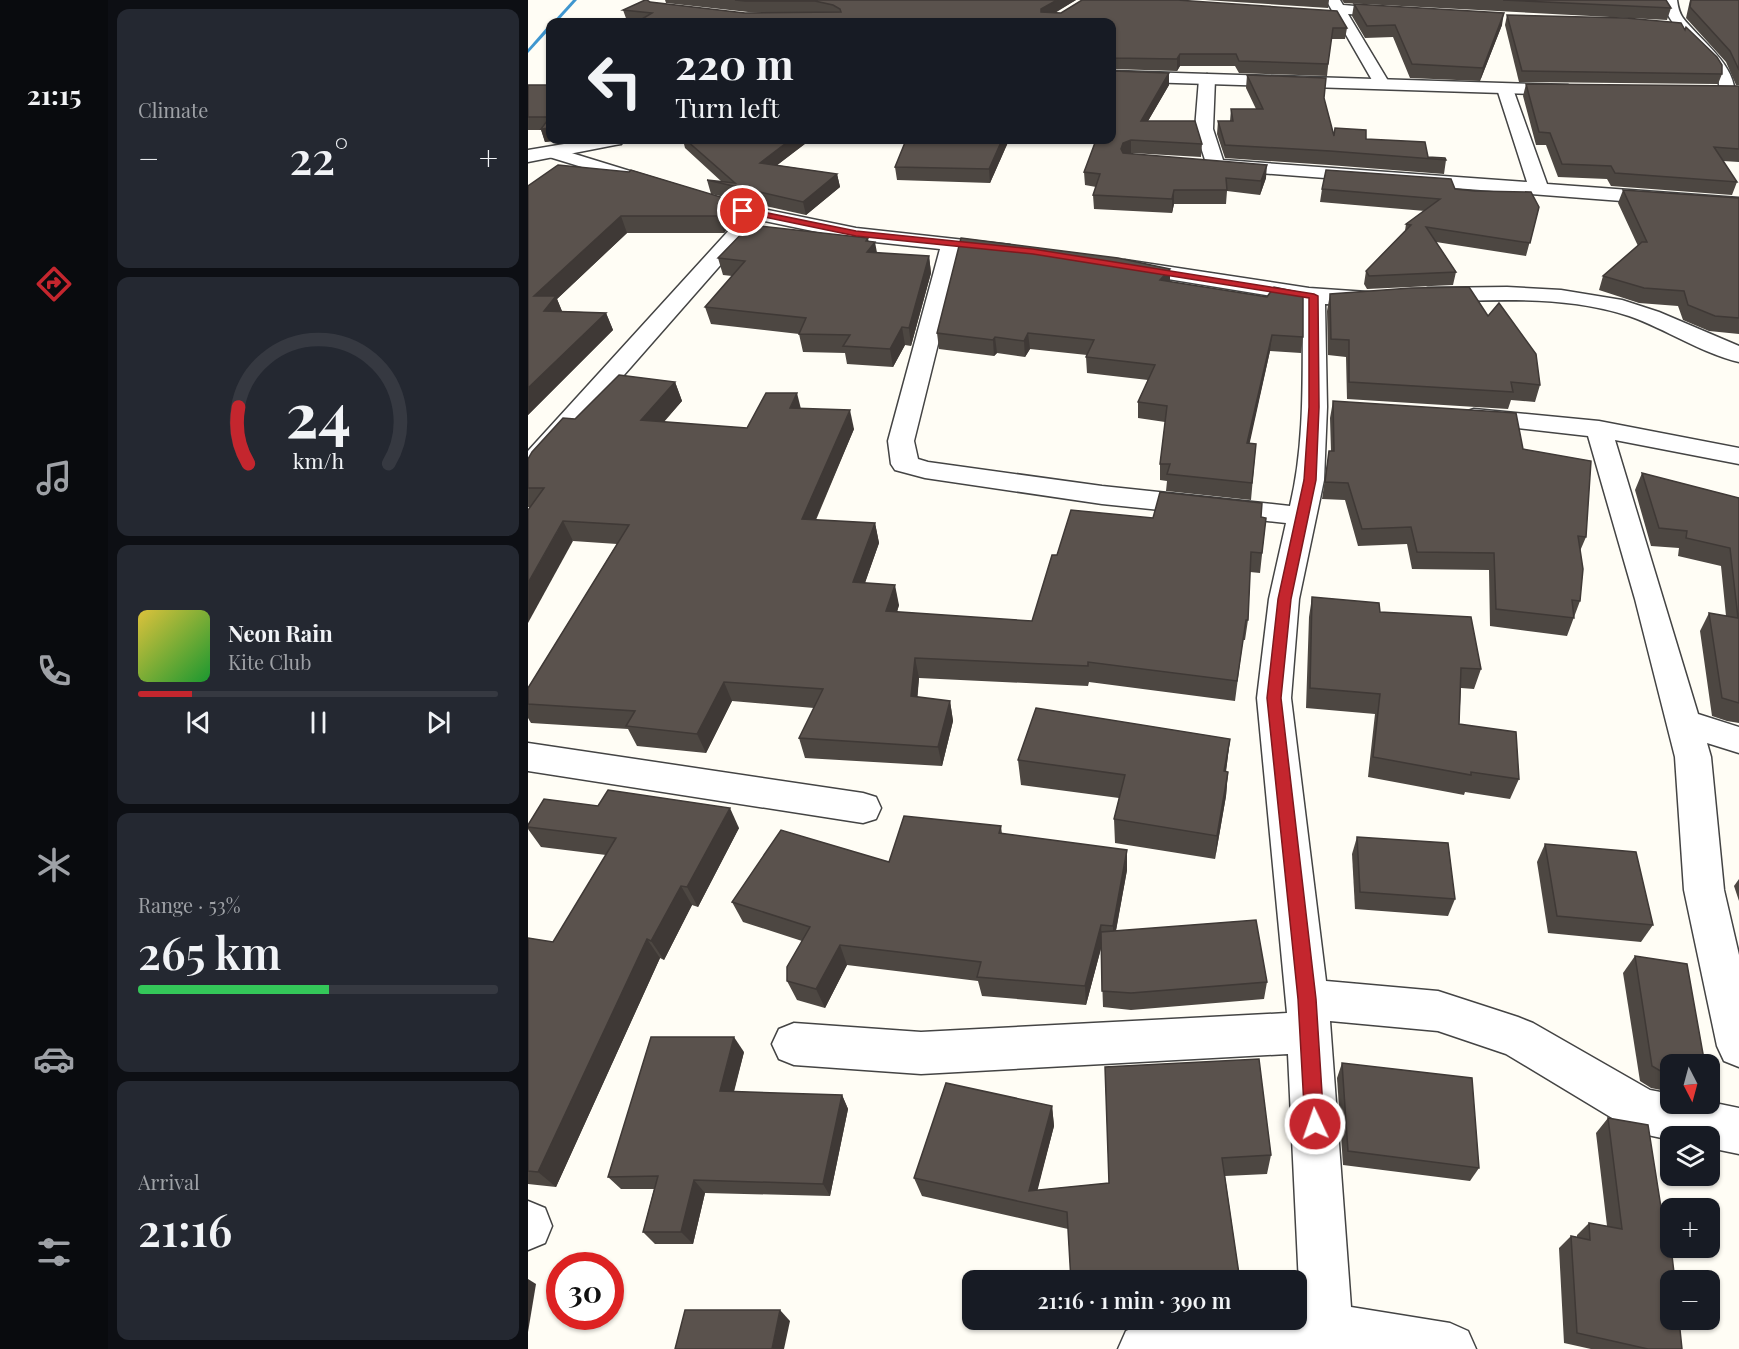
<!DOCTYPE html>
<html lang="en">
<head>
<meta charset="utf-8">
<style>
	:root { --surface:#171b24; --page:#242831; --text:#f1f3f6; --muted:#9ea1a6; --line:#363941; --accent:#c4262e }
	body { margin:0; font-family:"Playfair Display",serif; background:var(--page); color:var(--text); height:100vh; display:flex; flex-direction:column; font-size:22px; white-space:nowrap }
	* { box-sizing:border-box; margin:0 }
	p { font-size:20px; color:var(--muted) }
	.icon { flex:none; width:33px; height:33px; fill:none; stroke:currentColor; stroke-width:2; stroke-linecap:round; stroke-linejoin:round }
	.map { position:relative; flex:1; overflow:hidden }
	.drawer { display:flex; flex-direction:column; gap:9px; padding:9px; background:#0d0f14; width:420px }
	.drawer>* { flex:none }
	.guide { position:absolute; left:18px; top:18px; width:570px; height:126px; border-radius:12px; box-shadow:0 2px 4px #0004; background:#171b24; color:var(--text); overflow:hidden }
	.needle { width:39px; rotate:174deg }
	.tools { position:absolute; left:1132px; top:1054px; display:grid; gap:12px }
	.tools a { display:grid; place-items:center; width:60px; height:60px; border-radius:12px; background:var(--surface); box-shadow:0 2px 4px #0004; font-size:30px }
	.speed { position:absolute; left:18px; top:1252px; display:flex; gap:12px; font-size:30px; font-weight:700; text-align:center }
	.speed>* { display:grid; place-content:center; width:78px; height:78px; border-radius:50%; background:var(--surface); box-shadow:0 2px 4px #0004; line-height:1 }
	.speed .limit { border:9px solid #d22; background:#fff; color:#111 }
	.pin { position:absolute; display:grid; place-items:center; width:51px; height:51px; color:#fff; margin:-26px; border:3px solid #fff; border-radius:50%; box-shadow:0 2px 6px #0007 }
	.me { position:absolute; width:66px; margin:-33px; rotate:357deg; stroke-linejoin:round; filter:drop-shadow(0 0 4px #0008) }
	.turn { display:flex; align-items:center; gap:21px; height:126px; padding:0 30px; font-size:27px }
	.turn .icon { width:78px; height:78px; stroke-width:2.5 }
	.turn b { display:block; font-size:42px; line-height:51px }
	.big { font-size:45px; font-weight:600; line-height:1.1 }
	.drawer .widget { flex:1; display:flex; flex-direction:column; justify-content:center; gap:9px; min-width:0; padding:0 21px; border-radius:12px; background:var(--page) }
	.drawer .dial { align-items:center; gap:0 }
	.dial svg { height:156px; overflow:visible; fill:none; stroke:var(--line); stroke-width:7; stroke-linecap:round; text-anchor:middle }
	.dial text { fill:var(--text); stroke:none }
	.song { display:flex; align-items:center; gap:18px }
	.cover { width:72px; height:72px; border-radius:9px; background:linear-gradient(135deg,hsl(50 70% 55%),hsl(130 70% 35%)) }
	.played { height:6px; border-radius:3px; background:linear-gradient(90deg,var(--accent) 15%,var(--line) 15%) }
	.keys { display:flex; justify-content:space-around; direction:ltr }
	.heat { display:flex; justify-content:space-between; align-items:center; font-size:33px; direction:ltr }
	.charge { height:9px; border-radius:4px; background:linear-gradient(90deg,#34c759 53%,var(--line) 0) }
	.trip { position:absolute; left:434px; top:1270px; width:345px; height:60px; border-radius:12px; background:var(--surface); box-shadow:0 2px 4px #0004; font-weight:600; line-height:60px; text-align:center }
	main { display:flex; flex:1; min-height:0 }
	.menu { display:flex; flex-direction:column; width:108px; justify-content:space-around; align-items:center; background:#090b0e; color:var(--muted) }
	.menu .icon { width:42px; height:42px }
	.menu .active { color:var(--accent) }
	.menu b { font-size:27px; color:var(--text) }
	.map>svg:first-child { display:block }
</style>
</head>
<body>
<main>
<nav class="menu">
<b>21:15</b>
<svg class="icon active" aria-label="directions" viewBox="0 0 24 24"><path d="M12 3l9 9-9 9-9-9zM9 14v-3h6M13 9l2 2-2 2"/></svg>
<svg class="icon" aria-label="music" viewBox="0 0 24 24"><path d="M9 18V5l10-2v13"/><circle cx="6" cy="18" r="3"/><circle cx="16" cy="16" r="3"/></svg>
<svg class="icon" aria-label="phone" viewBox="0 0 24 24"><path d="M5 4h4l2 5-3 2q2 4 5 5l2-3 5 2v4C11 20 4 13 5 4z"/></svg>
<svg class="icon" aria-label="climate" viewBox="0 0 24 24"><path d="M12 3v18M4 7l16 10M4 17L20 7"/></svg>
<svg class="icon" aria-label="car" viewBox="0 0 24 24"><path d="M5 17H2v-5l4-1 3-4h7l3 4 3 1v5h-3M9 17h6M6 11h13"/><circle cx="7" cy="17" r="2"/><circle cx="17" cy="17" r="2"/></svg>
<svg class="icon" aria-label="filters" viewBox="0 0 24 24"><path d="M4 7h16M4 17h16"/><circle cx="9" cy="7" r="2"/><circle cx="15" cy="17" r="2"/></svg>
</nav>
<section class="drawer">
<div class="widget"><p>Climate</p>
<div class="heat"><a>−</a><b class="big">22°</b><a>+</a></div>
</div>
<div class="widget dial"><svg viewBox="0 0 100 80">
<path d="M14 69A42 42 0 1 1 86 69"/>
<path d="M14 69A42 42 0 0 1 9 40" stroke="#c4262e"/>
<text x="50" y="56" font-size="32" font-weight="700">24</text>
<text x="50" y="72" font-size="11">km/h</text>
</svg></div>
<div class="widget">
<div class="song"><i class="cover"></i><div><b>Neon Rain</b><p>Kite Club</p></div></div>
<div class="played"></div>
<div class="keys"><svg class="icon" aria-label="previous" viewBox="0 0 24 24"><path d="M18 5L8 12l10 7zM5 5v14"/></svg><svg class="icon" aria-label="pause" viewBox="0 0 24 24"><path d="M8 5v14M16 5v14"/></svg><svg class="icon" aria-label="next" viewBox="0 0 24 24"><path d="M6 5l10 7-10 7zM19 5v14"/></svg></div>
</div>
<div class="widget"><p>Range · 53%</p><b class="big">265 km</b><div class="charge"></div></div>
<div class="widget"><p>Arrival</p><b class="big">21:16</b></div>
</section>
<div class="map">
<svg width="1211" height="1349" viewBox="0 0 1211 1349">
	<rect width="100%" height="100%" fill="#fffdf5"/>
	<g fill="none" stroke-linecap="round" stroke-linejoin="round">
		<!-- stream -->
		<g fill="#3f96cf" fill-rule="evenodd">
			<polygon points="45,0 49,0 29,22 25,22"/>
			<polygon points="20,26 22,26 22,29 0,53 0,49"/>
		</g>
		<!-- minor casing -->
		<g stroke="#444" stroke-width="3">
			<g id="minor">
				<polygon points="798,0 812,0 815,5 874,10 876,13 869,17 820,14 862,84 860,87 848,87"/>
				<path d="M1135 0H1149C1150 7 1151 12 1155 18 1169 37 1211 67 1206 96H1194C1188 86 1194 75 1186 65 1169 42 1140 30 1135 0Z"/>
				<polygon points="679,74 687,79 685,129 695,160 999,182 969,89 977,84 985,89 1019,184 1211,198 1211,210 680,169 667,129 671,79"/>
				<path d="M24 147 206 203 328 228 482 245 486 249 482 253 475 255 433 251 386 441 390 459 400 462 574 486 762 506C778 440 774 369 775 301L597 272 589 271 586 266 589 261 597 260 781 288 854 293 857 298 854 303 829 305 797 304 799 407 796 480 771 599 763 698 798 981 910 991 990 1017 1005 1023 1122 1090 1143 1094V1104H1182V1102L1211 1108V1154L1182 1148V1137H1143V1140L1115 1134 1099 1127 978 1054 910 1031 802 1021 823 1307 922 1323 940 1331 948 1349H590L598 1331C642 1312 718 1320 768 1320V1307L772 1306 760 1054 393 1074 266 1065 251 1059 244 1044 251 1029 266 1023 393 1032 759 1013 729 698 741 599 758 523 574 504 397 478 367 470 363 464 360 441 412 249 328 240 232 220 10 473 0 475V451L214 216 18 156 15 152 18 148Z"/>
				<path d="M979 287 1033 290 1094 300 1131 312 1211 346V362C1173 353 1138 329 1101 316 1037 295 966 300 900 302L892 300 889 295 892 290 900 288Z"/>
				<polygon points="946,409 1071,421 1211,448 1211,464 1087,440 1170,714 1211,727 1211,753 1179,743 1183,757 1196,890 1211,955 1211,1067 1196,1061 1189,1046 1156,890 1147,757 1107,599 1060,436 937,422 933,417 937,412"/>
				<polygon points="0,743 335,793 348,797 353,808 348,819 335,823 0,771"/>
				<polygon points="0,1201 17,1208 24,1226 17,1243 0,1250"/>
			</g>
		</g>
		<!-- tertiary casing -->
		<g stroke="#444" stroke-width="3">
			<g id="tertiary">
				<polygon points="584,71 1040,85 1048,90 1040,95 584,81"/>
				<polygon points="60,140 96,140 93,144 87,145 0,162 0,150"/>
			</g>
		</g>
		<!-- minor -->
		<use href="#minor" fill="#fff" fill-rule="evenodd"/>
		<!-- tertiary -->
		<use href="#tertiary" fill="#fff" fill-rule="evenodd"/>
	</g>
	<!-- wall -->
	<g fill="#4d4742">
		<polygon points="137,0 548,0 527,13 819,28 817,39 803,39 799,76 711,73 707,66 652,66 649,71 584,69 584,22 110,22 99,21 95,10 122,2 217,13 292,13 220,12 138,3"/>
		<polygon points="677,0 801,0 800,8"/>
		<polygon points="814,0 1138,0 1143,8 1139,20 816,3"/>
		<polygon points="1162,0 1211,0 1211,85 1208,85 1198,62 1158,18"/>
		<polygon points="826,4 974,25 952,81 882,78 865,37 837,38 824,16"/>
		<polygon points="979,15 1157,30 1194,74 1190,84 991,82 977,25"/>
		<polygon points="641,73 641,85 620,121 674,144 673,157 603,153 602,154 738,178 732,195 699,191 698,204 646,204 644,213 566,209 565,195 568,187 557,185 556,172"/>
		<polygon points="719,75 796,98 806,136 838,139 900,157 918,160 916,174 801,165 697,158 689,134 690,121 702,121 703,109 728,109 718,88"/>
		<polygon points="998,84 1211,86 1211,162 1195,161 1209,182 1204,195 1083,186 1079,179 1030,177 1018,145 1008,145 995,96"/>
		<polygon points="0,85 22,85 22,140 33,140 17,142 13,130 0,130"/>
		<polygon points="155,140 282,140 249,165 309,174 312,187 278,215 183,194 179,180 194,182 157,148"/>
		<polygon points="481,140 462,183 369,180 367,167"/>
		<polygon points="0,186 206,201 210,217 196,233 99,233 29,299 34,311 78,313 85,330 0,415"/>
		<polygon points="794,189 927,189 1011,207 998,256 908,242 928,272 925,285 839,289 836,284 838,271 877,231 878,224 897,211 792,202"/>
		<polygon points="1095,190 1211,198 1211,334 1181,331 1155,320 1150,306 1111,303 1071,290 1075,276 1110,246 1090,203"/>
		<polygon points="340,241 349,253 401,256 403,273 383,346 377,345 365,367 319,364 317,353 275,352 271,334 183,324 177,307 204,276 195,275 190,258"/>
		<polygon points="642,282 775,337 773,353 742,351 721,443 728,444 723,500 638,491 639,481 632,480 632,464 637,422 610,418 610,402 620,380 559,373 558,357 559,355 502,349 497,357 469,353 466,356 411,349 409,333"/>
		<polygon points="802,294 960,316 1012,385 1007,402 983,400 980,409 819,399 818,357 800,355 799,311"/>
		<polygon points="147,382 154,401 136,422 219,428 273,408 326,429 288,520 347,523 351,543 337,583 371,605 369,612 504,621 529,555 625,518 738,518 732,573 722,572 720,620 717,640 715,640 707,701 561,682 560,686 391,678 389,697 422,701 425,721 414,766 277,758 271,738 286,708 204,701 178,753 109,746 100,729 3,723 0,718 0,688 89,544 45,541 2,507 0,507 0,459 47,419"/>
		<polygon points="805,401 995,449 1058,537 1052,551 1052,601 1039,636 962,626 961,570 884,569 879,544 830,546 817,500 794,499 801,451 803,451 802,418"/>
		<polygon points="1114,473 1211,498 1211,723 1199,721 1184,716 1172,631 1181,613 1198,616 1193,566 1150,556 1151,548 1123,546 1107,490"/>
		<polygon points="784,597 852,612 953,669 946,689 933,688 931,724 991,779 982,799 937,792 936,795 840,777 847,714 778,708 781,617"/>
		<polygon points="702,739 698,772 700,772 698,796 687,859 587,843 586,819 591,798 493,785 490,760"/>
		<polygon points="0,825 211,828 170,907 164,905 136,960 132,958 28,1187 0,1184 0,938 25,942 78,855 13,847 0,829"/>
		<polygon points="473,826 474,834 599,870 588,931 739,982 736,999 603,1010 575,1007 573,948 558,1005 454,996 450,981 319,965 297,1008 269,1000 259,981 274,941 215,922 204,902 361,862"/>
		<polygon points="829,837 927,899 920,916 827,909 824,854"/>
		<polygon points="1017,844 1125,925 1113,942 1020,933 1009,862"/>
		<polygon points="1211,879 1211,901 1206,886"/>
		<polygon points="1107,956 1143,1065 1143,1092 1123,1088 1112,1081 1095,973"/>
		<polygon points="216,1052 206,1092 314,1095 320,1109 302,1196 177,1193 165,1244 127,1244 115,1232 126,1189 93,1189 80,1177"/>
		<polygon points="814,1063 951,1168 942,1181 815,1165 809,1078"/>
		<polygon points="577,1067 743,1155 739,1174 697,1176 711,1274 710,1281 543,1281 540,1229 394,1196 386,1178 524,1106 526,1126 509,1190 581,1183"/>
		<polygon points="1080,1118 1154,1349 1063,1349 1036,1343 1031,1248 1043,1236 1049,1237 1049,1235 1061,1223 1079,1226 1068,1133"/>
	</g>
	<!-- shaded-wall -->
	<g fill="#3f3936">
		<polygon points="529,0 548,0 514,20 513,12 513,9"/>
		<polygon points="976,13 974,25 952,81 955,68"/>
		<polygon points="652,54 652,66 649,71 649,59"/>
		<polygon points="641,73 641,85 613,133 613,121"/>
		<polygon points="22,128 22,140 33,140 17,142 13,129"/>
		<polygon points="262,140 282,140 235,176 232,163"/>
		<polygon points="474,140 481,140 462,183 461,169"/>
		<polygon points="603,140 603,153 595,156 593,149 595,143"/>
		<polygon points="739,165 738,178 732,195 733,181"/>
		<polygon points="309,174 312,187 278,215 275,202"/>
		<polygon points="646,190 646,204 644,213 644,199"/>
		<polygon points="206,201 210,217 196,233 191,216"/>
		<polygon points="93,216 99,233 29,299 35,314 23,328 6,296"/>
		<polygon points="340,238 342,249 347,242 350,258 342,269 338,241"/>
		<polygon points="401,256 403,273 383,346 381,328"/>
		<polygon points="642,269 642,285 632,280"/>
		<polygon points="78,313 85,330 0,415 0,388"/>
		<polygon points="374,327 377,345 365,367 362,349"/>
		<polygon points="500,333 502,349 497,357 496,341"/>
		<polygon points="744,335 742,351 718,460 719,443"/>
		<polygon points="467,337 469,353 466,356 465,340"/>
		<polygon points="147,382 154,401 120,439 113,420"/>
		<polygon points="269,393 274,413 262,408"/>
		<polygon points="322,410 326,429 279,539 274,519"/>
		<polygon points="35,521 45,541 0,623 0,583"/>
		<polygon points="347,523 351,543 330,602 325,582"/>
		<polygon points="367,585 371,605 363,631 358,611"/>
		<polygon points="387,658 391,678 388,716 383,696"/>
		<polygon points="196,682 204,701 178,753 169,734"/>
		<polygon points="422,701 425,721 414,766 410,747"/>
		<polygon points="702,739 699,763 694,796 696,771"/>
		<polygon points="700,772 698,796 687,859 689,836"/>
		<polygon points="202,808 211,828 170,907 159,887"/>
		<polygon points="599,850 599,870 585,946 585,926"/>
		<polygon points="153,886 164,905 136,960 123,941"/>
		<polygon points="573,925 574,945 558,1005 557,986"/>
		<polygon points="119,939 132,958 28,1187 10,1172"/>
		<polygon points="312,945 319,965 297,1008 288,989"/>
		<polygon points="206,1037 216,1052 202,1105 192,1091"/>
		<polygon points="314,1095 320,1109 302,1196 295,1184"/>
		<polygon points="524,1106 526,1126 506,1204 501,1191"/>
		<polygon points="166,1180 177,1193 165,1244 153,1232"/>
		<polygon points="0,1279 8,1284 0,1332"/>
		<polygon points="252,1310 262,1321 256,1349 244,1349"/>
	</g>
	<!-- building -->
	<g fill="#5a524d" stroke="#3f3936" stroke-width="1.5">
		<polygon points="117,0 119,0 122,2 217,13 313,12 312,9 305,5 287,1 217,1 207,0 529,0 513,9 513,12 533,13 554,0 649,0 809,11 819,28 805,28 800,64 711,61 708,54 652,54 649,59 584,58 584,22 109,22 124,13 95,10"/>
		<polygon points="975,0 1138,0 1143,8"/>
		<polygon points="1163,0 1211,0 1211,70 1202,51 1162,7"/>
		<polygon points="826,4 976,13 955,68 884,64 867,25 839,26"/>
		<polygon points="979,15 1098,18 1153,23 1157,30 1158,27 1189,57 1194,65 1194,74 994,71"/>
		<polygon points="584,71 641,73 613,121 667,121 674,144 603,140 595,143 593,149 595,153 739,165 733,181 698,178 699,190 646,190 644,199 565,195 572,174 556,172 568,140 584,140"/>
		<polygon points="719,75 798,78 796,98 806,136 807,128 838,130 838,139 897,142 900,157 917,158 918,160 802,151 697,145 690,121 705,121 703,109 735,109"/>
		<polygon points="998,84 1211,86 1211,149 1186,147 1209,182 1087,173 1083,166 1034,164 1022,133 1011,132"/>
		<polygon points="0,85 22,85 22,128 13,129 22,117 0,117"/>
		<polygon points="158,140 262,140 232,163 309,174 275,202 179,180 207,183"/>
		<polygon points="378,140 474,140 461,169 367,167"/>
		<polygon points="30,165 101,172 103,170 206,201 191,216 93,216 6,296 28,296 16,311 78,313 0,388 0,186"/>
		<polygon points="798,170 923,179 927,189 947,191 1003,192 1011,207 1002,243 898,227 928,272 841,276 838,271 883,225 878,224 912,199 794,189"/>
		<polygon points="1095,190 1211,198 1211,318 1187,316 1160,305 1156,291 1116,288 1075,276 1114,242 1119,242"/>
		<polygon points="222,225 340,238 338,241 347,242 339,252 401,256 381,328 374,327 362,349 315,346 322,335 271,334 278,318 177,307 217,261 190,258"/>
		<polygon points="433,238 590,258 642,269 632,280 739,297 746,287 775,293 775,337 744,335 719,443 728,444 724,483 639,474 642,464 632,464 639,406 610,402 627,365 558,357 566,340 500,333 496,341 467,337 465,340 409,333"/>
		<polygon points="941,287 960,316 971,303 1008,354 1012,385 983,382 985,392 821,382 821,340 803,339 802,294 883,288"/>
		<polygon points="91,375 147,382 113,420 219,428 238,393 269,393 262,408 322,410 274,519 347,523 325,582 367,585 358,611 504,621 524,555 529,555 543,510 625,518 632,492 734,503 733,517 738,518 734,553 723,552 720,620 718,620 709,681 560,662 560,666 387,658 383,696 422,701 410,747 271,738 295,689 196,682 169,734 98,726 107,711 0,704 0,688 101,525 35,521 0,583 0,510 16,488 0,488 0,459 4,452 35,418 47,419"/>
		<polygon points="805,401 988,413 995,449 1063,461 1058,537 1050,536 1055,569 1052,601 1044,600 1046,618 968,609 966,553 889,552 883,527 834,529 820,483 797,482 801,451 806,451"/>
		<polygon points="1114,473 1211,498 1211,703 1194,698 1181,613 1210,618 1202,548 1158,538 1159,531 1131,528"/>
		<polygon points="784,597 851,603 852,612 943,617 953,669 933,668 931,724 988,732 991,779 943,772 943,775 845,757 852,694 782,688"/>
		<polygon points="508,708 702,739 696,771 700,772 689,836 586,819 597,775 490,760"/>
		<polygon points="80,790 202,808 159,887 153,886 123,941 119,939 10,1172 0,1171 0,938 25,942 88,838 0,827 0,825 16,799 70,806"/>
		<polygon points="376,816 473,826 471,833 599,850 585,926 573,925 557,986 449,977 453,962 312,945 288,989 259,981 259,967 282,927 204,902 253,830 361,862"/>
		<polygon points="829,837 920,843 927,899 832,892"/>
		<polygon points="1017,844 1108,852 1125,925 1029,916"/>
		<polygon points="728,920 739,982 603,993 574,991 573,932"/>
		<polygon points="1107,956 1159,964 1177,1065 1143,1065 1143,1074 1136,1073 1124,1066"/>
		<polygon points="123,1037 206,1037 192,1091 314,1095 295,1184 166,1180 153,1232 115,1232 130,1176 80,1177"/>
		<polygon points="731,1059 743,1155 694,1158 711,1274 648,1281 543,1281 539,1212 386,1178 418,1083 524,1106 501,1191 581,1183 577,1067"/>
		<polygon points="814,1063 944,1078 951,1168 820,1151"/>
		<polygon points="1080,1118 1120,1125 1138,1239 1142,1239 1147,1281 1143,1281 1143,1320 1151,1320 1154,1349 1120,1349 1049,1333 1043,1236 1062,1240 1061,1223 1094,1229"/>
		<polygon points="157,1310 252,1310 244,1349 147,1349"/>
	</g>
	<!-- route -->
	<polygon fill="#c4262e" stroke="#7f191e" stroke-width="1.5" points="215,208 328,231 505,249 786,294 790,296 791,407 788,480 763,599 753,698 788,999 796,1124 793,1130 787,1133 780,1130 777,1124 770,999 739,698 750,599 776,480 781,407 781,298 505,254 328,236 212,212 211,211"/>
</svg>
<div class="tools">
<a><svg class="needle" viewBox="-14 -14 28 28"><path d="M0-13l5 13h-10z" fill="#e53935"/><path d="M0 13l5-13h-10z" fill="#9ea1a6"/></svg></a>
<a><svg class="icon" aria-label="layers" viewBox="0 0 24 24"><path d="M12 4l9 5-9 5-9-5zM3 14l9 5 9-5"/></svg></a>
<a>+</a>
<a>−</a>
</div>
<div class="speed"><div class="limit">30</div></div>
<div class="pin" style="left:215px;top:211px;background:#d93025"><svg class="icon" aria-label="arrive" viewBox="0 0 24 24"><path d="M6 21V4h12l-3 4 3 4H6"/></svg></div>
<svg class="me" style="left:787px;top:1124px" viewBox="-20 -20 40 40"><circle r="17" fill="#c4262e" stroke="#fff" stroke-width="3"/><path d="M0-11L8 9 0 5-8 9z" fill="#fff"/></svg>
<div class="trip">21:16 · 1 min · 390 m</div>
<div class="guide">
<div class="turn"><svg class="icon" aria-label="left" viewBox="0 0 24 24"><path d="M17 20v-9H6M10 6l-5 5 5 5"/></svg><div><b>220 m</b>Turn left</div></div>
</div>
</div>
</main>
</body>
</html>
